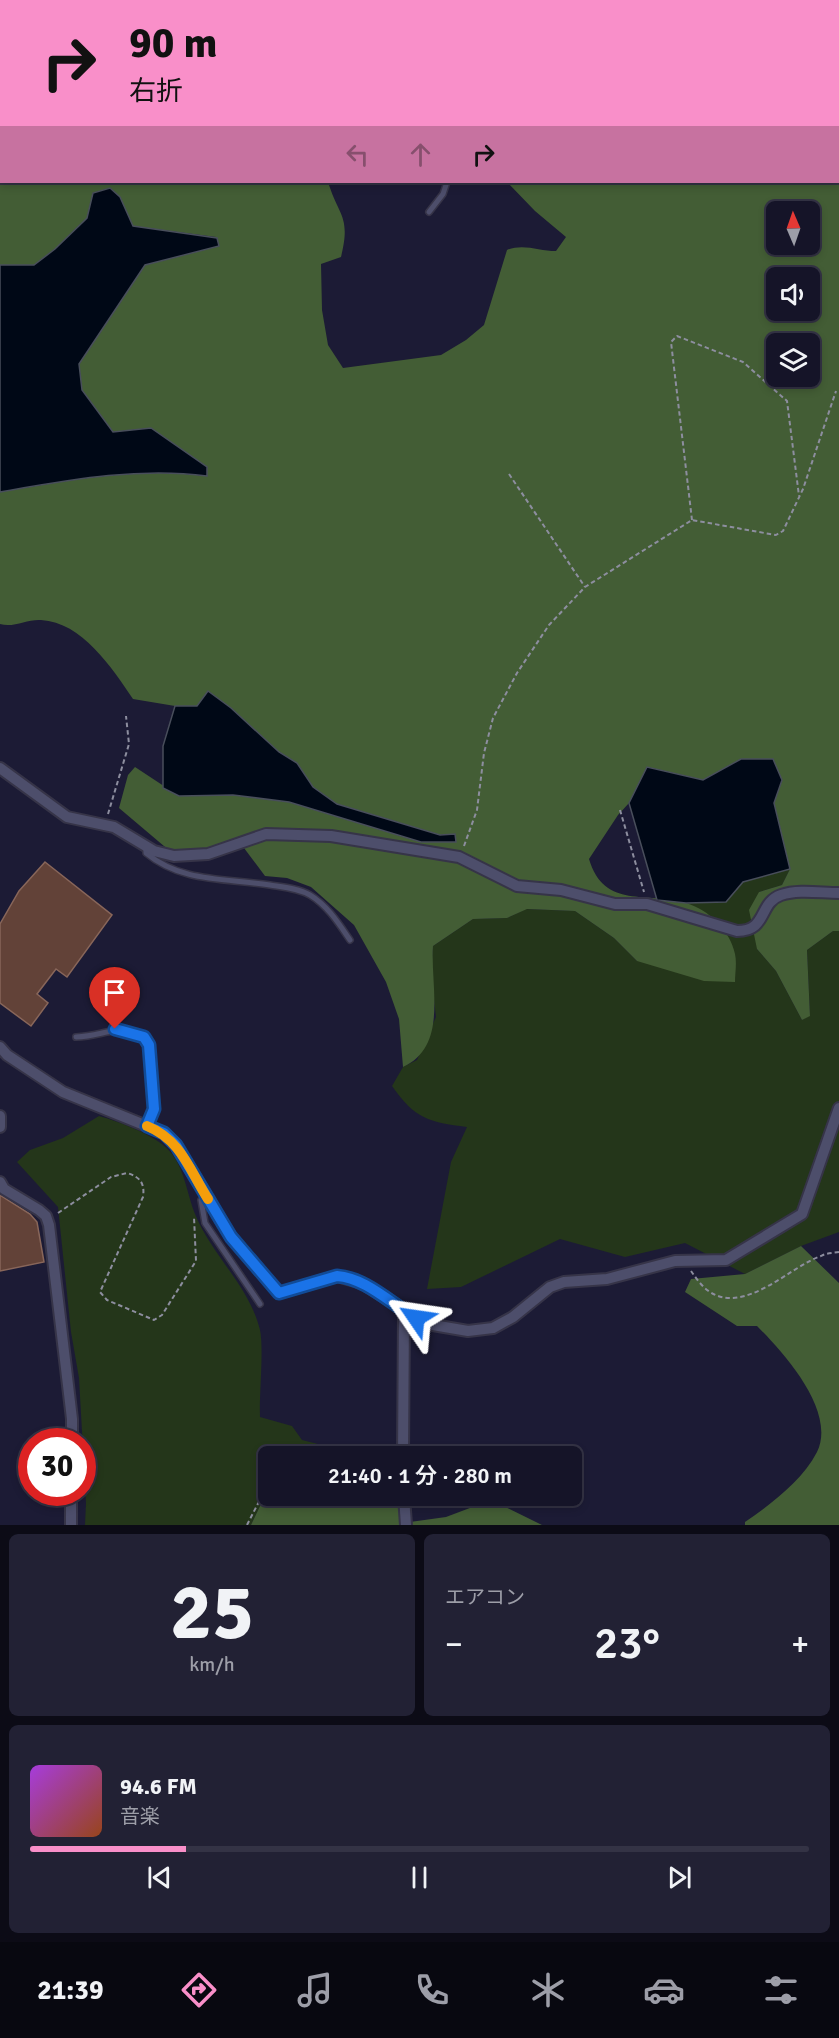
<!DOCTYPE html>
<html lang="ja">
<head>
<meta charset="utf-8">
<style>
	:root { --surface:#151428; --page:#222134; --text:#f1f3f6; --muted:#9d9ea8; --line:#343345; --accent:#f98fc9 }
	body { margin:0; font-family:Signika,"Noto Sans JP",sans-serif; background:var(--page); color:var(--text); height:100vh; display:flex; flex-direction:column; font-size:22px; white-space:nowrap }
	* { box-sizing:border-box; margin:0 }
	p { font-size:20px; color:var(--muted) }
	.icon { flex:none; width:33px; height:33px; fill:none; stroke:currentColor; stroke-width:2; stroke-linecap:round; stroke-linejoin:round }
	.map { position:relative; height:1525px; overflow:hidden }
	.details { display:flex; flex-direction:column; gap:9px; padding:9px; background:#0c0b16; flex:1 }
	.details>* { flex:none }
	.banner { position:absolute; left:0px; top:0px; width:840px; height:183px; box-shadow:0 3px 9px #0003,0 0 0 2px var(--line); background:#f98fc9; color:#111; overflow:hidden }
	.needle { width:39px; rotate:358deg }
	.controls { position:absolute; left:766px; top:201px; display:grid; gap:12px }
	.controls a { display:grid; place-items:center; width:54px; height:54px; border-radius:9px; background:var(--surface); box-shadow:0 3px 9px #0003,0 0 0 2px var(--line); font-size:30px }
	.speed { position:absolute; left:18px; top:1428px; display:flex; gap:12px; font-size:30px; font-weight:700; text-align:center }
	.speed>* { display:grid; place-content:center; width:78px; height:78px; border-radius:50%; background:var(--surface); box-shadow:0 3px 9px #0003,0 0 0 2px var(--line); line-height:1 }
	.speed .limit { border:9px solid #d22; background:#fff; color:#111 }
	.pin { position:absolute; display:grid; place-items:center; width:51px; height:51px; color:#fff; margin:-62px -26px; border-radius:50% 50% 50% 0; rotate:-45deg; box-shadow:0 0 6px #0007 }
	.pin .icon { rotate:45deg }
	.me { position:absolute; width:66px; margin:-33px; rotate:302deg; stroke-linejoin:round; filter:drop-shadow(0 0 4px #0008) }
	.turn { display:flex; align-items:center; gap:21px; height:126px; padding:0 30px; font-size:27px }
	.turn .icon { width:78px; height:78px; stroke-width:2.5 }
	.turn b { display:block; font-size:42px; line-height:51px }
	.lanes { display:flex; align-items:center; height:57px; padding:0 30px; background:#0003; justify-content:center; gap:30px; direction:ltr }
	.lanes .off { opacity:.35 }
	.big { font-size:45px; font-weight:600; line-height:1.1 }
	.details .widget { flex:1; display:flex; flex-direction:column; justify-content:center; gap:9px; min-width:0; padding:0 21px; border-radius:9px; background:var(--page) }
	.details .dial { align-items:center; gap:0 }
	.dial b { font-size:78px; line-height:1 }
	.song { display:flex; align-items:center; gap:18px }
	.cover { width:72px; height:72px; border-radius:9px; background:linear-gradient(135deg,hsl(280 70% 55%),hsl(20 70% 35%)) }
	.played { height:6px; border-radius:3px; background:linear-gradient(90deg,var(--accent) 20%,var(--line) 20%) }
	.keys { display:flex; justify-content:space-around; direction:ltr }
	.heat { display:flex; justify-content:space-between; align-items:center; font-size:33px; direction:ltr }
	.details .tiles { flex:1; display:grid; gap:9px; grid-template-columns:1fr 1fr }
	.widget:last-child { grid-column:span 2 }
	.trip { position:absolute; left:258px; top:1446px; width:324px; height:60px; border-radius:9px; background:var(--surface); box-shadow:0 3px 9px #0003,0 0 0 2px var(--line); font-weight:600; line-height:60px; text-align:center }
	.menu { display:flex; height:96px; justify-content:space-around; align-items:center; background:#080810; color:var(--muted) }
	.menu .icon { width:42px; height:42px }
	.menu .on { color:var(--accent) }
	.menu b { font-size:27px; color:var(--text) }
	.map>svg:first-child { display:block }
</style>
</head>
<body>
<div class="map">
<svg width="839" height="1525" viewBox="0 0 839 1525">
	<rect width="100%" height="100%" fill="#1c1b35"/>
	<!-- green -->
	<g fill="#24361a">
		<path d="M790 869 782 885 759 892 757 949 776 971 802 1020 810 1015 807 950 833 931H839V1232L801 1246 745 1274 685 1243 625 1257 560 1239 461 1287 427 1289 451 1162 467 1127C429 1122 415 1119 392 1086L403 1067 417 1060 436 1017 431 972 433 946 473 919 507 918 526 909 575 911 614 938 637 961 722 924 686 903 726 902 743 882Z"/>
		<path d="M99 1116C120 1122 159 1136 172 1154 185 1171 187 1194 195 1214 211 1254 250 1287 260 1330 264 1349 259 1395 260 1417L292 1426 302 1440 353 1453 268 1456V1489L251 1525H85L86 1503 79 1378 71 1332 58 1207 17 1162 30 1150 63 1138Z"/>
	</g>
	<!-- forest -->
	<g fill="#435d35" fill-rule="evenodd">
		<polygon points="215,0 802,0 803,1 216,2"/>
		<path d="M839 124V931H833L807 950 810 1016 802 1020 776 971 757 949 749 910 759 892 782 885 790 869 774 803 782 780 741 759 703 780 647 767 629 803 618 815 589 859C604 910 648 891 686 903 709 910 730 930 735 954 737 963 735 973 735 982L704 981 637 961 614 938 575 911 527 909 507 918 473 919 433 946C430 986 449 1046 403 1067L399 1019 386 982 354 925 311 887 287 878 265 876 241 844 200 853 171 852 119 808 128 775 135 767 179 796 233 795 289 802 421 842 455 834 440 835 337 804 313 787 297 763 279 752 231 708 208 692 197 706H175L133 699C112 668 82 622 41 620 27 619 14 628 0 624V492C69 480 137 467 207 476L151 428 113 432 82 390 79 364 145 264 219 246 216 237 132 226 120 197 93 193 87 218 55 249 34 265H0V173L2 182H328C339 217 351 216 341 257L321 264 322 310 328 345 343 368 441 355 466 340 484 325 507 250C523 243 539 251 556 251L566 237 535 211 507 182H838ZM777 212H810V244H777ZM777 278H810V310H777ZM777 344H810V376H777Z"/>
		<path d="M801 1246 839 1283V1525H745V1522C771 1504 802 1481 817 1452 837 1411 783 1352 757 1326H737L685 1292 691 1279 745 1274Z"/>
		<polygon points="268,1489 268,1496 406,1496 410,1522 446,1517 491,1500 542,1525 251,1525"/>
	</g>
	<!-- water -->
	<g fill="#000816" stroke="#484e5b" stroke-width="1.5">
		<path d="M110 188 120 197 133 226 217 238 219 246 145 265 79 364 82 390 113 432 151 428 207 467V476C137 467 69 480 0 492V265H34L55 249 87 218 93 193Z"/>
		<polygon points="208,691 231,708 279,752 297,763 313,787 337,804 440,835 455,834 456,842 421,842 289,802 233,795 179,796 163,788 163,746 175,706 197,706"/>
		<polygon points="741,759 773,759 782,780 774,803 790,869 743,882 726,902 686,903 657,900 629,803 647,767 703,780"/>
	</g>
	<!-- building -->
	<g fill="#624238" stroke="#88665a" stroke-width="1.5">
		<polygon points="45,862 112,915 67,977 56,969 37,994 48,1003 31,1026 0,1003 0,924 19,891"/>
		<polygon points="0,1195 30,1214 37,1222 44,1262 0,1271"/>
	</g>
	<g fill="none" stroke-linecap="round" stroke-linejoin="round">
		<!-- service casing -->
		<g stroke="#363448" stroke-width="8">
			<g id="service">
				<polyline points="202,0 202,2"/>
				<polyline points="429,212 443,194 447,182"/>
				<path d="M146 847V853C182 883 226 878 270 885 283 887 298 888 310 895 328 906 339 924 350 940"/>
				<path d="M76 1037C106 1036 114 1023 144 1037 158 1061 156 1102 147 1126"/>
				<polyline points="206,1195 201,1200 205,1223 260,1304"/>
			</g>
		</g>
		<!-- minor casing -->
		<g stroke="#363448" stroke-width="14">
			<g id="minor">
				<path d="M0 768 67 817 114 827 154 851 174 856 208 854 266 834 331 836 459 857 517 886 561 890 615 904H647L737 931C768 931 758 903 781 895 798 889 821 893 839 893"/>
				<polyline points="0,1047 7,1055 63,1092 164,1133 176,1145 231,1237 279,1293 337,1276 362,1283 427,1324 468,1331 493,1328 513,1317 550,1287 564,1282 607,1279 675,1261 726,1260 802,1214 839,1108"/>
				<polyline points="0,1116 0,1127"/>
				<polyline points="0,1182 4,1189 39,1210 46,1216 49,1225 72,1419 72,1442"/>
				<polyline points="403,1456 404,1312"/>
				<polyline points="404,1496 406,1525"/>
				<polyline points="71,1525 71,1492"/>
			</g>
		</g>
		<!-- tertiary casing -->
		<g stroke="#363448" stroke-width="15">
			<g id="tertiary">
				<polyline points="74,2 75,0"/>
				<polyline points="0,156 2,154"/>
			</g>
		</g>
		<!-- path -->
		<g stroke="#8d8e9f" stroke-width="2" stroke-dasharray="4.5 3" stroke-linecap="butt">
			<polyline points="509,474 585,587"/>
			<polyline points="692,520 671,342 677,336 743,362 787,401 799,496"/>
			<polyline points="620,810 644,892"/>
			<polyline points="108,814 129,744 126,716"/>
			<polyline points="464,846 477,810 484,753 493,718 517,673 549,625 585,587 692,520 770,534 776,535 783,531 803,489 836,391"/>
			<path d="M58 1213 111 1177 127 1173C140 1177 145 1183 143 1197L100 1292 107 1300 154 1320 162 1315 196 1261 194 1217"/>
			<path d="M691 1271C696 1278 702 1287 710 1292 745 1315 791 1266 821 1256 826 1253 833 1253 839 1252"/>
			<polyline points="247,1525 268,1484"/>
		</g>
		<!-- service -->
		<use href="#service" stroke="#4d4e6b" stroke-width="5"/>
		<!-- minor -->
		<use href="#minor" stroke="#4d4e6b" stroke-width="10"/>
		<!-- tertiary -->
		<use href="#tertiary" stroke="#4d4e6b" stroke-width="12"/>
	</g>
	<g fill="none" stroke-linecap="round" stroke-linejoin="round">
		<!-- route casing -->
		<g stroke="#114b97" stroke-width="15">
			<path id="route" d="M115 1029 144 1037 149 1045 154 1109 147 1126 164 1133 176 1145 231 1237 279 1293 337 1276C366 1278 391 1304 416 1318"/>
		</g>
		<!-- route -->
		<use href="#route" stroke="#1a73e8" stroke-width="10"/>
		<!-- slow -->
		<path stroke="#f59e0b" stroke-width="10" d="M147 1126C181 1140 189 1169 208 1199"/>
	</g>
</svg>
<div class="controls">
<a><svg class="needle" viewBox="-14 -14 28 28"><path d="M0-13l5 13h-10z" fill="#e53935"/><path d="M0 13l5-13h-10z" fill="#9d9ea8"/></svg></a>
<a><svg class="icon" aria-label="sound" viewBox="0 0 24 24"><path d="M4 9h4l5-4v14l-5-4H4zM17 9q2 3 0 6"/></svg></a>
<a><svg class="icon" aria-label="layers" viewBox="0 0 24 24"><path d="M12 4l9 5-9 5-9-5zM3 14l9 5 9-5"/></svg></a>
</div>
<div class="speed"><div class="limit">30</div></div>
<div class="pin" style="left:115px;top:1029px;background:#d93025"><svg class="icon" aria-label="arrive" viewBox="0 0 24 24"><path d="M6 21V4h12l-3 4 3 4H6"/></svg></div>
<svg class="me" style="left:416px;top:1318px" viewBox="-20 -20 40 40"><path d="M0-17L14 15 0 8-14 15z" fill="#1a73e8" stroke="#fff" stroke-width="4"/></svg>
<div class="trip">21:40 · 1 分 · 280 m</div>
<div class="banner">
<div class="turn"><svg class="icon" aria-label="right" viewBox="0 0 24 24"><path d="M7 20v-9h11M14 6l5 5-5 5"/></svg><div><b>90 m</b>右折</div></div>
<div class="lanes"><svg class="icon off" aria-label="left" viewBox="0 0 24 24"><path d="M17 20v-9H6M10 6l-5 5 5 5"/></svg><svg class="icon off" aria-label="ahead" viewBox="0 0 24 24"><path d="M12 20V5M6 11l6-6 6 6"/></svg><svg class="icon" aria-label="right" viewBox="0 0 24 24"><path d="M7 20v-9h11M14 6l5 5-5 5"/></svg></div>
</div>
</div>
<section class="details">
<div class="tiles">
<div class="widget dial"><b>25</b><p>km/h</p></div>
<div class="widget"><p>エアコン</p>
<div class="heat"><a>−</a><b class="big">23°</b><a>+</a></div>
</div>
<div class="widget">
<div class="song"><i class="cover"></i><div><b>94.6 FM</b><p>音楽</p></div></div>
<div class="played"></div>
<div class="keys"><svg class="icon" aria-label="previous" viewBox="0 0 24 24"><path d="M18 5L8 12l10 7zM5 5v14"/></svg><svg class="icon" aria-label="pause" viewBox="0 0 24 24"><path d="M8 5v14M16 5v14"/></svg><svg class="icon" aria-label="next" viewBox="0 0 24 24"><path d="M6 5l10 7-10 7zM19 5v14"/></svg></div>
</div>
</div>
</section>
<nav class="menu">
<b>21:39</b>
<svg class="icon on" aria-label="directions" viewBox="0 0 24 24"><path d="M12 3l9 9-9 9-9-9zM9 14v-3h6M13 9l2 2-2 2"/></svg>
<svg class="icon" aria-label="music" viewBox="0 0 24 24"><path d="M9 18V5l10-2v13"/><circle cx="6" cy="18" r="3"/><circle cx="16" cy="16" r="3"/></svg>
<svg class="icon" aria-label="phone" viewBox="0 0 24 24"><path d="M5 4h4l2 5-3 2q2 4 5 5l2-3 5 2v4C11 20 4 13 5 4z"/></svg>
<svg class="icon" aria-label="climate" viewBox="0 0 24 24"><path d="M12 3v18M4 7l16 10M4 17L20 7"/></svg>
<svg class="icon" aria-label="car" viewBox="0 0 24 24"><path d="M5 17H2v-5l4-1 3-4h7l3 4 3 1v5h-3M9 17h6M6 11h13"/><circle cx="7" cy="17" r="2"/><circle cx="17" cy="17" r="2"/></svg>
<svg class="icon" aria-label="filters" viewBox="0 0 24 24"><path d="M4 7h16M4 17h16"/><circle cx="9" cy="7" r="2"/><circle cx="15" cy="17" r="2"/></svg>
</nav>
</body>
</html>
